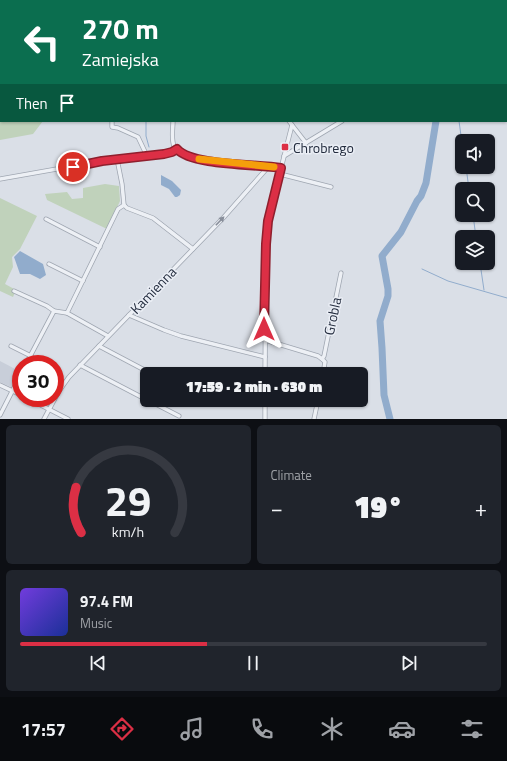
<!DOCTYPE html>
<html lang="en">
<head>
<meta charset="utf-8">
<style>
	:root { --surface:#171b24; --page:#20242c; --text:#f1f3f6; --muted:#9ea1a6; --line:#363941; --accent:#dc2f45 }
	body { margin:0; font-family:"Titillium Web",sans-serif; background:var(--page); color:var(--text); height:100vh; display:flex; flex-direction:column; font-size:15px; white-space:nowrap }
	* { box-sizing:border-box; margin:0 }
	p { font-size:13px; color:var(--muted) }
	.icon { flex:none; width:22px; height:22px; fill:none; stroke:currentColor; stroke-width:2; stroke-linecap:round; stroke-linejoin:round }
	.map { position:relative; height:419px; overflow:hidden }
	.sheet { display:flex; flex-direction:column; gap:6px; padding:6px; background:#0d0f14; flex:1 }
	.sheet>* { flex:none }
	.banner { position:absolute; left:0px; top:0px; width:507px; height:122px; box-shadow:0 1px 3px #0004; background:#0b6e4f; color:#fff; overflow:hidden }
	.fabs { position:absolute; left:455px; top:134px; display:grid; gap:8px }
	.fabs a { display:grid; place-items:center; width:40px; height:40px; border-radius:6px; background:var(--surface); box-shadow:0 1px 3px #0004; font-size:20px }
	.speed { position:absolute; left:12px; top:355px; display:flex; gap:8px; font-size:20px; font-weight:700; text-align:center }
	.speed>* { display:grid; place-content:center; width:52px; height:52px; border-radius:50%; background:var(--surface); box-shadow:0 1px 3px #0004; line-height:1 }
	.speed .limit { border:6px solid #d22; background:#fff; color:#111 }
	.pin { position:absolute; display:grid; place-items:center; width:34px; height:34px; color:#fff; margin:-17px; border:2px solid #fff; border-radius:50%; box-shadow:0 1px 4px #0007 }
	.me { position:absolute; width:44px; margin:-22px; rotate:0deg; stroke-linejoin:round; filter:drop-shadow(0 0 3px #0008) }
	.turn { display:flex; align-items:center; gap:14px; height:84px; padding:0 16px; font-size:18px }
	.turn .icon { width:52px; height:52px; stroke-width:2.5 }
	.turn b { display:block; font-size:28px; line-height:34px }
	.then { display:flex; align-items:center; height:38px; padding:0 16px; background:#0003; gap:8px; font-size:15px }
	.big { font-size:30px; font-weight:800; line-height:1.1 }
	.sheet .widget { flex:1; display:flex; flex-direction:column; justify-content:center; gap:6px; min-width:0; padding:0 14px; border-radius:6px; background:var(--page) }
	.sheet .dial { align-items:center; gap:0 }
	.dial svg { height:104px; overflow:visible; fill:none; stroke:var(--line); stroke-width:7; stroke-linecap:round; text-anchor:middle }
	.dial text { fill:var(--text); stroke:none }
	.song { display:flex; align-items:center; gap:12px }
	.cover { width:48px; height:48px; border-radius:6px; background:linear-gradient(135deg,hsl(260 70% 55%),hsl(230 70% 35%)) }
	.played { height:4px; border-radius:2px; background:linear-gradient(90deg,var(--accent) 40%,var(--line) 40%) }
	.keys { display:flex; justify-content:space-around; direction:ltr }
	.heat { display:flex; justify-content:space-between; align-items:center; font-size:22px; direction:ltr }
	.sheet .tiles { flex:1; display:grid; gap:6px; grid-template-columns:1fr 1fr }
	.widget:last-child { grid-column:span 2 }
	.trip { position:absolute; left:140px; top:367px; width:228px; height:40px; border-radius:6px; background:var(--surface); box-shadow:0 1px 3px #0004; font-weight:800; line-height:40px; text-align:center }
	.tab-bar { display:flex; height:64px; justify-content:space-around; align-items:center; background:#090b0e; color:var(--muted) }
	.tab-bar .icon { width:28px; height:28px }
	.tab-bar .selected { color:var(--accent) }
	.tab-bar b { font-size:18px; color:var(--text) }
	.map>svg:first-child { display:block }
</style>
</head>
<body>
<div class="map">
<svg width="507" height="419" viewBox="0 0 507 419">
	<rect width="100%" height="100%" fill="#dadfe7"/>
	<!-- built -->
	<polygon fill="#c8ced9" points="0,361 19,371 11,387 0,382"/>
	<!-- green -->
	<g fill="#c0d2bb">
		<polygon points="0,74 1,121 43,121 33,134 0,140"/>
		<polygon points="105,184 119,186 120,201 107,229 47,200 45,194 67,192 72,199 83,198 83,188"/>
		<polygon points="0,198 37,216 20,249 12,257 13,267 5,284 16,290 13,297 0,291"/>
	</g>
	<!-- water -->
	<g fill="#91accc">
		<polygon points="161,175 172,181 181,190 180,195 177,197 175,197 169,189 161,185"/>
		<polygon points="20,251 43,264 46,275 40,279 30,274 20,274 14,257"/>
	</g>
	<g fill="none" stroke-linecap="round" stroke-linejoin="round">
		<!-- stream -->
		<g stroke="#91accc" stroke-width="1">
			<polyline points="0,34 1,34"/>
			<polyline points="146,121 146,136 149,147"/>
			<polyline points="459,121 462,143"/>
			<polyline points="466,167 469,189"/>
			<polyline points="473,215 476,237"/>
			<polyline points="480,263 484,290"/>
			<polyline points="422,269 448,281 507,298"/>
		</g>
		<!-- river -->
		<g stroke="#91accc" stroke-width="7">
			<polyline points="417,0 417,1"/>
			<polyline points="390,419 384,395 382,348 380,321 388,296 388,289 382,256 401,232 417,201 421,196 426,183 436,121"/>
		</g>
		<!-- street casing -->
		<g stroke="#9fa6b1" stroke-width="5">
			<g id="street">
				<polyline points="126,0 127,1"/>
				<polyline points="471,1 472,0"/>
				<polyline points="506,81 507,82"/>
				<polyline points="112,121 112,127 118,128 138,137 147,156"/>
				<path d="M173 121C173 128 171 139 174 146 176 148 178 151 180 153 195 165 259 164 281 168"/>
				<polyline points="292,125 306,143"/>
				<polyline points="284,156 342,121"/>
				<polyline points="117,159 122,184 124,205 127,208 153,218 193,249"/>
				<polyline points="280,174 331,187"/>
				<polyline points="0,179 102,161 164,154 172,152 177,149"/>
				<polyline points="46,219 100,247"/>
				<polyline points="49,264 83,281"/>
				<polyline points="14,291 47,306 54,311"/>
				<polyline points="67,313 118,209 124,205"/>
				<polyline points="129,315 164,330 181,336 265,357"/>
				<polyline points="265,340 318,356 322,359 325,362 323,374"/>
				<polyline points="11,346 31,356"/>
				<polyline points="99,346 152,374"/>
				<polyline points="322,359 324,356 341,273"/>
				<polyline points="26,364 54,311 67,313 108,336"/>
				<polyline points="80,365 147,400"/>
				<polyline points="265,374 266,244 269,221 274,196 292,125 289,121"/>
				<polyline points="0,385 21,395"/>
				<polyline points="27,398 68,419"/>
				<polyline points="148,400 179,416"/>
				<polyline points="0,415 21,374"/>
				<polyline points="44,419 59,391 69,377 224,217 269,166"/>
				<polyline points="265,419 265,400"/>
				<polyline points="314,419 318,400"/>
			</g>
		</g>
		<!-- street -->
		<use href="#street" stroke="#edf0f5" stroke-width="3.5"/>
	</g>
	<!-- one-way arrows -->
	<defs><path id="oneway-solid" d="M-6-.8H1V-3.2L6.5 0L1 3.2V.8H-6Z"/></defs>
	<use fill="#888e9a" href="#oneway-solid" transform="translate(220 221) rotate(-46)"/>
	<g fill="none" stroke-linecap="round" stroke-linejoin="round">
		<!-- route casing -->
		<g stroke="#8f1f2d" stroke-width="10">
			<path id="route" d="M73 167 102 161 164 154 172 152 177 149C192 166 257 164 281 168L268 221 266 244 264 329"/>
		</g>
		<!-- route -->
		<use href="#route" stroke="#dc2f45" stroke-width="7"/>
		<!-- slow -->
		<polyline stroke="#f59e0b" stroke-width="7" points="199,159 274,167"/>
	</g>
	<!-- markers -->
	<rect fill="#dc2f45" stroke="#eaeef5" stroke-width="1.5" x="281" y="143" width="8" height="8" rx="2"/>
	<g text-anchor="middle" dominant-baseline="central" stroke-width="3" stroke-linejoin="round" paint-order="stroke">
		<!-- poi labels -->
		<g font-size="14" fill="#232c3e" stroke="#eaeef5" text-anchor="start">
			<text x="293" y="147">Chrobrego</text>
		</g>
		<!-- street labels -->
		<g font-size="14" fill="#232c3e" stroke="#eaeef5">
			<text transform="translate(153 290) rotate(-46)">Kamienna</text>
			<text transform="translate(332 316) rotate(-78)">Grobla</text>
		</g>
	</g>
</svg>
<div class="fabs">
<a><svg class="icon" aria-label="sound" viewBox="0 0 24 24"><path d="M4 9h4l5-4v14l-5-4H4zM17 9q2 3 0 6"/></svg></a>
<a><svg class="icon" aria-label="search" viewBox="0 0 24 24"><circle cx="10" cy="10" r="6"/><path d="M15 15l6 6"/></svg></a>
<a><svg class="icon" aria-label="layers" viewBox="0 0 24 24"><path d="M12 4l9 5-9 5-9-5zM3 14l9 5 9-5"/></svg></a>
</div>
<div class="speed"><div class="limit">30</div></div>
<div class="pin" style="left:73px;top:167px;background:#d93025"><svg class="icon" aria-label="arrive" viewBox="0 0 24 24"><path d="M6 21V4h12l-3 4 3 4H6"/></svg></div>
<svg class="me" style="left:264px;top:329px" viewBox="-20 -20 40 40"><path d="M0-17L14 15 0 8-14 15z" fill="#dc2f45" stroke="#fff" stroke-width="4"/></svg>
<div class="trip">17:59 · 2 min · 630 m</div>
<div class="banner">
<div class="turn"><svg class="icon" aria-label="left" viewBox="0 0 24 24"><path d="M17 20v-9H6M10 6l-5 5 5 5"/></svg><div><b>270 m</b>Zamiejska</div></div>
<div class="then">Then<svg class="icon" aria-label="arrive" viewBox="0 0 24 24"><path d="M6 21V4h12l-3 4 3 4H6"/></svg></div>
</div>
</div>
<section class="sheet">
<div class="tiles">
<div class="widget dial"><svg viewBox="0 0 100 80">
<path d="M14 69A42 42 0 1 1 86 69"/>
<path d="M14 69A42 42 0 0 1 10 34" stroke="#dc2f45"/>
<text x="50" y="56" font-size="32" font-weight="700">29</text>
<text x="50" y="72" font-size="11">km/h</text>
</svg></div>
<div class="widget"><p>Climate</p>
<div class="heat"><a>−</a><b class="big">19°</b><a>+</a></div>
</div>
<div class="widget">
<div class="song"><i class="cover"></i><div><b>97.4 FM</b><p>Music</p></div></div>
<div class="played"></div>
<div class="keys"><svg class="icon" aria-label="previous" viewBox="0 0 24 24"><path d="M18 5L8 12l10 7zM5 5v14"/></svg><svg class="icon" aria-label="pause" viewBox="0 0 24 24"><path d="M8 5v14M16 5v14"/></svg><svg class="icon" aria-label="next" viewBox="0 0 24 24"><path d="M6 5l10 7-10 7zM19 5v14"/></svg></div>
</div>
</div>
</section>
<nav class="tab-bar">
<b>17:57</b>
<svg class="icon selected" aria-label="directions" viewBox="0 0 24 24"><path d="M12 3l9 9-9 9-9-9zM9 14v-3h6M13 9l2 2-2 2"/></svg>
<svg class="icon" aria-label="music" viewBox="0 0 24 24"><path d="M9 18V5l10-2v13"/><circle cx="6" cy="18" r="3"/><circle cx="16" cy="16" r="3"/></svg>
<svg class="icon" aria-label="phone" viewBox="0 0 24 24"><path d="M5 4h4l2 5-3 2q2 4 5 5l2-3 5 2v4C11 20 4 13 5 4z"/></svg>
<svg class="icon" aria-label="climate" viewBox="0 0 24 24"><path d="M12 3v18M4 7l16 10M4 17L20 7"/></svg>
<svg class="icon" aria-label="car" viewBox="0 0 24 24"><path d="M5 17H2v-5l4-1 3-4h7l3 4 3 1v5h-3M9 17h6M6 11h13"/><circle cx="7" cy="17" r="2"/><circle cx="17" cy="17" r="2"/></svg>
<svg class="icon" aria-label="filters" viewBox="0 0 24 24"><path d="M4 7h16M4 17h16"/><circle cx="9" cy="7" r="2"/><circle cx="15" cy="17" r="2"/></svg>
</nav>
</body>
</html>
